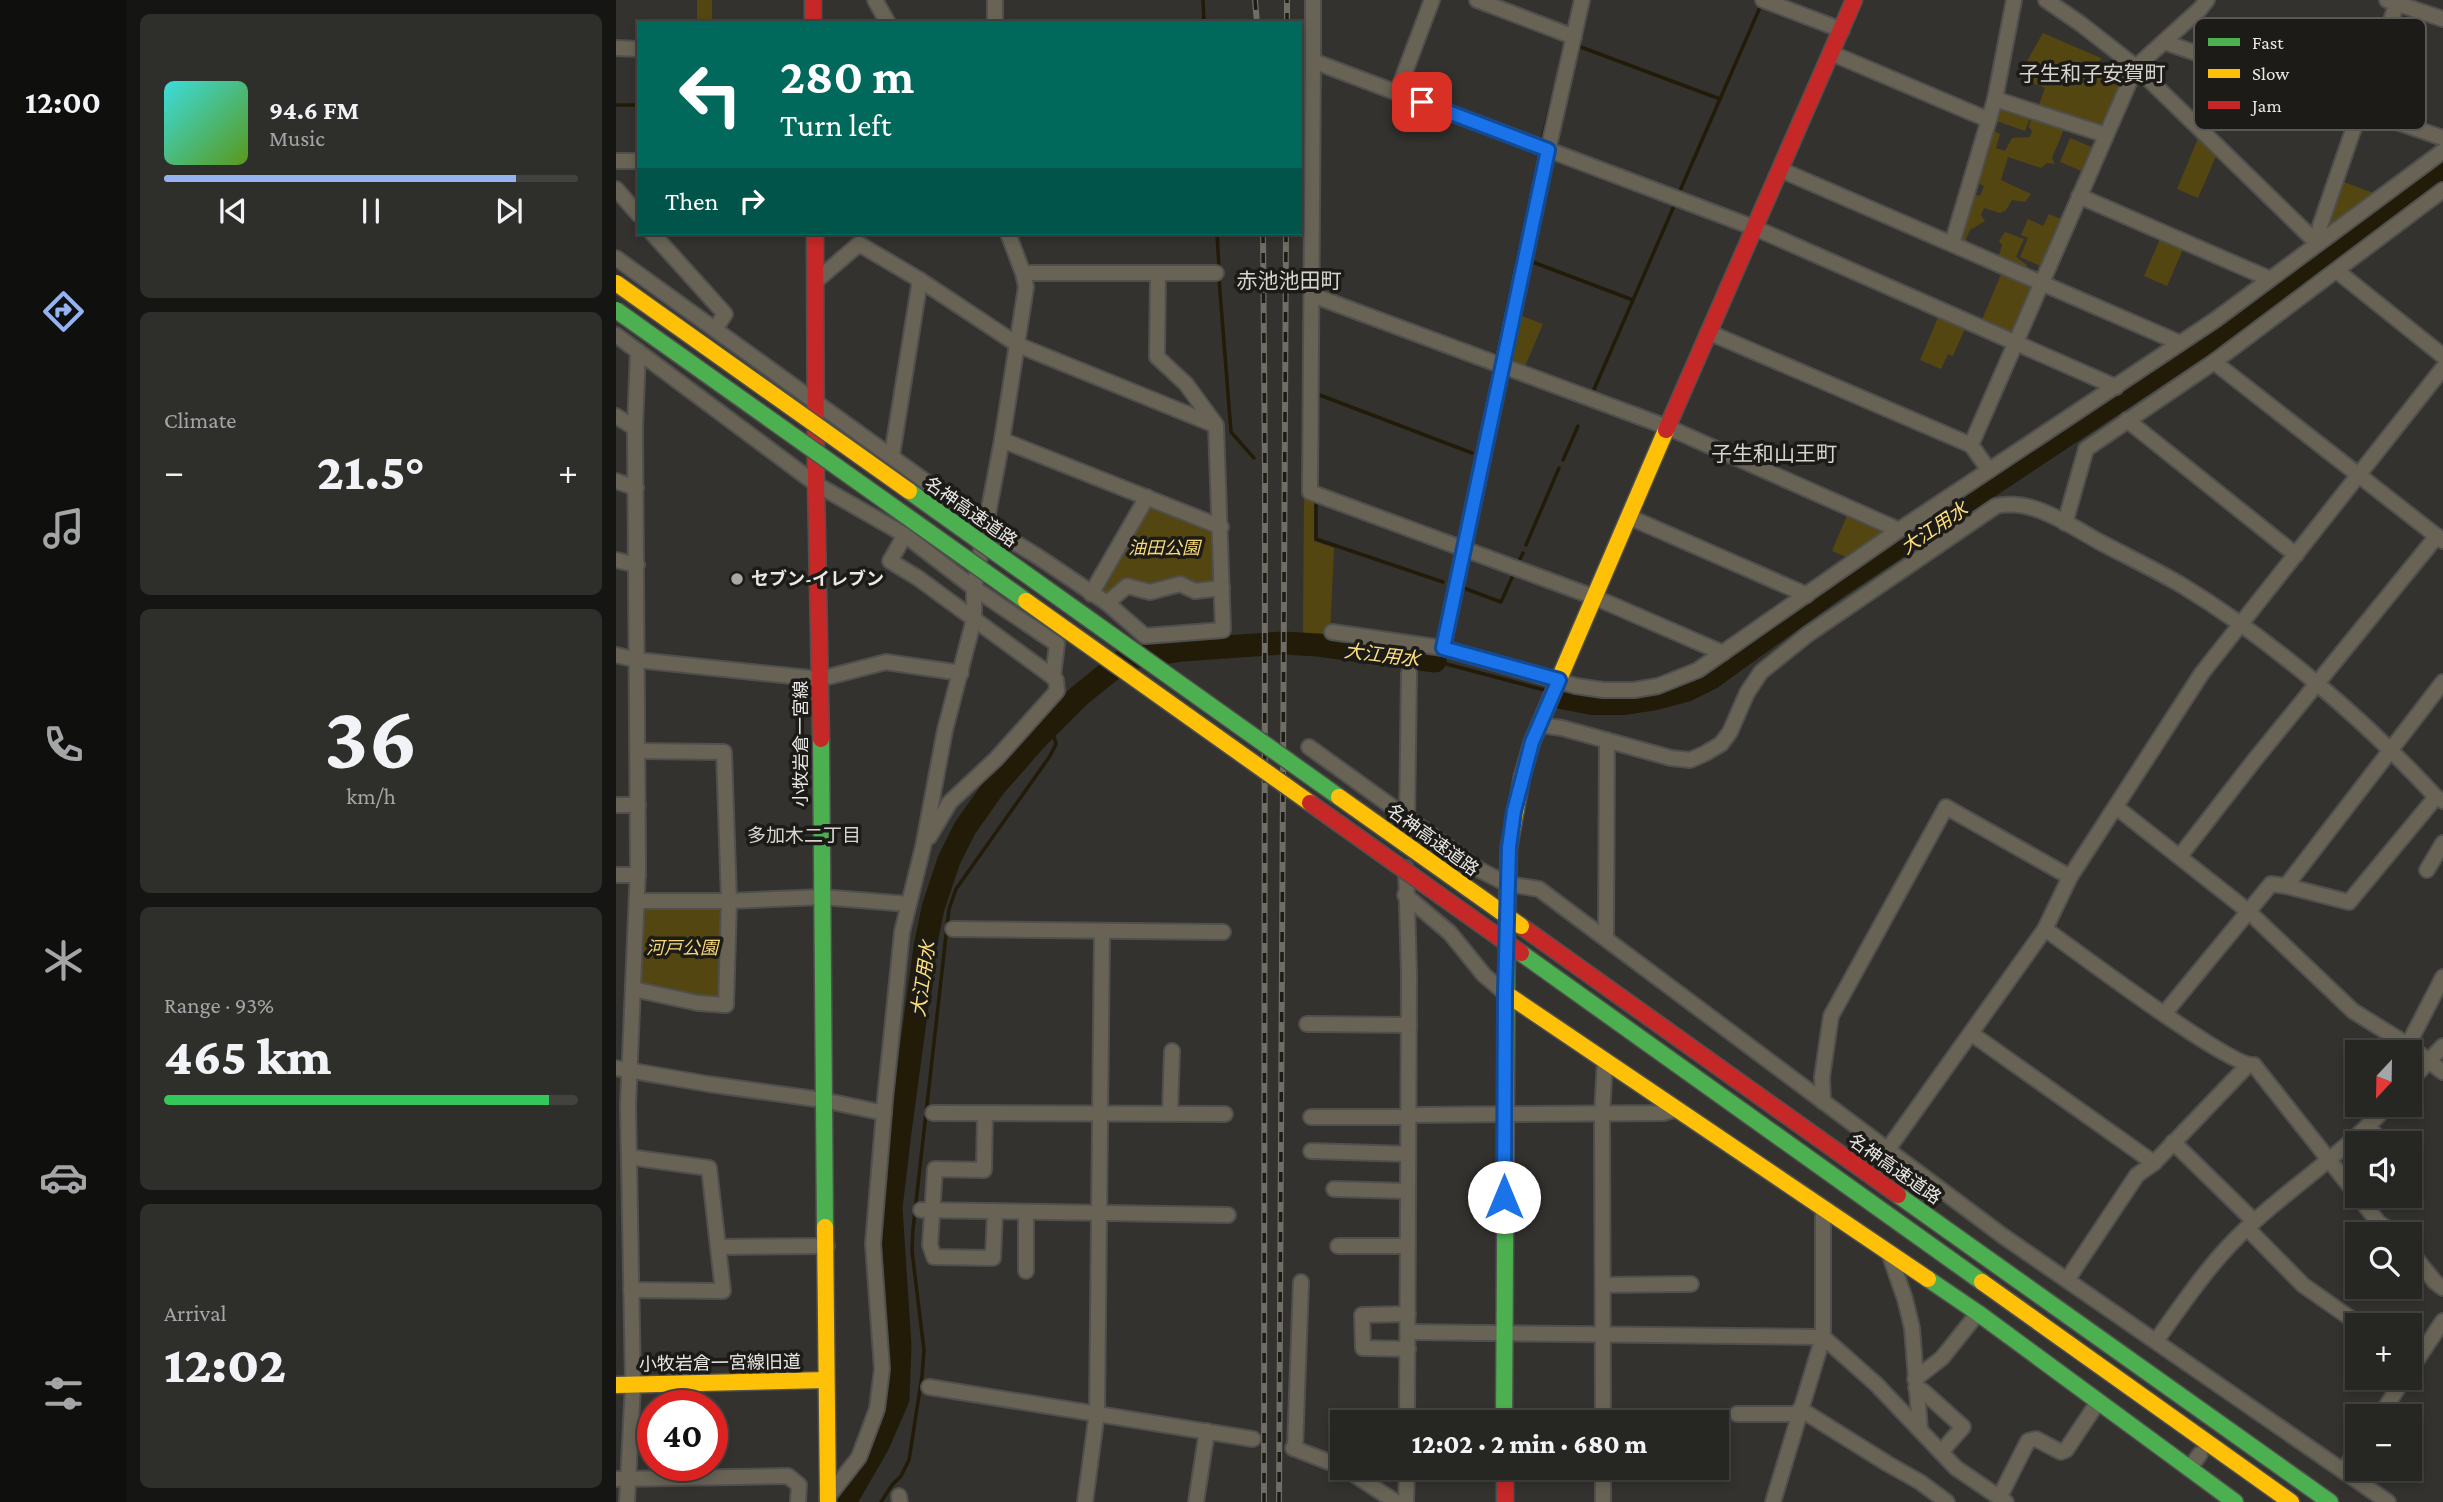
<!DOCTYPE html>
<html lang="en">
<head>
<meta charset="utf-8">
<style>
	:root { --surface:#262623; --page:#2e2e2b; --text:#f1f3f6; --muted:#a4a5a6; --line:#424341; --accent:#95b2f1 }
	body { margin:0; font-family:"Crimson Pro","Noto Sans JP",serif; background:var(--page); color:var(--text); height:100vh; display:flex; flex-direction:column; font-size:26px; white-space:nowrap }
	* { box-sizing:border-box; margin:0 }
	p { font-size:23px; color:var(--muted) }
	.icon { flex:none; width:38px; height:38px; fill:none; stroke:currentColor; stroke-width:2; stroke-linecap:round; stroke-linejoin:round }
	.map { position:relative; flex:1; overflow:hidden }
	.panel { display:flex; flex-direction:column; gap:14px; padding:14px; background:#151513; width:490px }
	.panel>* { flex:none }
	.guide { position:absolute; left:21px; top:21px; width:665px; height:214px; border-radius:0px; box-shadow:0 4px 10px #0003,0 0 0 2px var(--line); background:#00695c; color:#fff; overflow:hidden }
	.needle { width:46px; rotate:202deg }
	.fabs { position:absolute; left:1729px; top:1040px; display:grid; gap:14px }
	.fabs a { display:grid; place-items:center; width:77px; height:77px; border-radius:0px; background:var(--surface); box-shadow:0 4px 10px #0003,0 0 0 2px var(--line); font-size:35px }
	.speed { position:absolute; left:21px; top:1390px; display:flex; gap:14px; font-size:35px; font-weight:700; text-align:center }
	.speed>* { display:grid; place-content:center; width:91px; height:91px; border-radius:50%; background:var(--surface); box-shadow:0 4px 10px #0003,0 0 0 2px var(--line); line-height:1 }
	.speed .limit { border:10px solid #d22; background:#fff; color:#111 }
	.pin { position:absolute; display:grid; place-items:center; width:60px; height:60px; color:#fff; margin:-30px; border-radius:14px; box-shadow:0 4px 10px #0006 }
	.me { position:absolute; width:77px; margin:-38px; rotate:0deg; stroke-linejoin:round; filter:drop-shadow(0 0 5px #0008) }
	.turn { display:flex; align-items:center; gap:24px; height:147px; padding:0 28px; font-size:32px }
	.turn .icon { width:91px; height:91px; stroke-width:2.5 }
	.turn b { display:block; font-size:49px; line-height:60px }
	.then { display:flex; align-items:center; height:66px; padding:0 28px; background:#0003; gap:14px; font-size:26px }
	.big { font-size:52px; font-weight:800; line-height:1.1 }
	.panel .tile { flex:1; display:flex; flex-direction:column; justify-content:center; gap:10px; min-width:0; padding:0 24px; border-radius:10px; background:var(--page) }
	.panel .dial { align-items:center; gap:0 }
	.dial b { font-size:91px; line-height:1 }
	.song { display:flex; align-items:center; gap:21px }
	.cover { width:84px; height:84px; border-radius:10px; background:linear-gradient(135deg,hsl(180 70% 55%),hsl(90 70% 35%)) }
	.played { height:7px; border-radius:4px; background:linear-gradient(90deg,var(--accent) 85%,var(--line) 85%) }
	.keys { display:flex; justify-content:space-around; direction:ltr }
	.heat { display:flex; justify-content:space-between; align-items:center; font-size:38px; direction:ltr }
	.charge { height:10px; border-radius:5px; background:linear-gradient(90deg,#34c759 93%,var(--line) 0) }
	.trip { position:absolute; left:714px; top:1410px; width:399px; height:70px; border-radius:0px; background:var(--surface); box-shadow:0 4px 10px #0003,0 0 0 2px var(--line); font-weight:800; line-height:70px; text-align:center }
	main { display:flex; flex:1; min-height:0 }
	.tabs { display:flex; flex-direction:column; width:126px; justify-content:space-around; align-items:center; background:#0f0f0e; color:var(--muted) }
	.tabs .icon { width:49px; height:49px }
	.tabs .selected { color:var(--accent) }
	.tabs b { font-size:32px; color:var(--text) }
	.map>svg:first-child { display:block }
</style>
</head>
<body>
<main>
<nav class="tabs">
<b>12:00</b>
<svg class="icon selected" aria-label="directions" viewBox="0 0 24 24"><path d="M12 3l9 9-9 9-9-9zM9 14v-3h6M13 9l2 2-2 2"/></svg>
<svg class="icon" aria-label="music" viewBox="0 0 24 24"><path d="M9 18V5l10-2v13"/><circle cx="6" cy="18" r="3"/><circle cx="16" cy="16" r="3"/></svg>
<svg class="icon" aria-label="phone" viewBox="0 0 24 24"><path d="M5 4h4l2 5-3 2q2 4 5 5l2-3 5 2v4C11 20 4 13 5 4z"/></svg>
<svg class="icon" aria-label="climate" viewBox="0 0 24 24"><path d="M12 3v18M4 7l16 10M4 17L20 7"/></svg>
<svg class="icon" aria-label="car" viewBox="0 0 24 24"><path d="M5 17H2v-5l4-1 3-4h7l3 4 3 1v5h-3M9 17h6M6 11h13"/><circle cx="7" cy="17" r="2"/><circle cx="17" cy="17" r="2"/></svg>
<svg class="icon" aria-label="filters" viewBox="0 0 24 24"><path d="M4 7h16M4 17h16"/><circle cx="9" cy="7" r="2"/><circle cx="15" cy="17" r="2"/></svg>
</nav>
<section class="panel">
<div class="tile">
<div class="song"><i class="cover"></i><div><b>94.6 FM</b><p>Music</p></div></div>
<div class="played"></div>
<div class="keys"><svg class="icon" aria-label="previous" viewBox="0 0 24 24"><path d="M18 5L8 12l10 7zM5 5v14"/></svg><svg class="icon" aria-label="pause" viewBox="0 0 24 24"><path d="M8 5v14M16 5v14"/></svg><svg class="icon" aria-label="next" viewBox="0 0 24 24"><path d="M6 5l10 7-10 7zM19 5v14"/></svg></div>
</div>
<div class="tile"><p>Climate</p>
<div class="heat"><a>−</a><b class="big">21.5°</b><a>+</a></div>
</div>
<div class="tile dial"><b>36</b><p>km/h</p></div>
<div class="tile"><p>Range · 93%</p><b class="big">465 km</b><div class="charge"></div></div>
<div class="tile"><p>Arrival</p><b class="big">12:02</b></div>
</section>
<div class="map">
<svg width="1827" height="1502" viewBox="0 0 1827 1502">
	<rect width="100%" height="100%" fill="#33322f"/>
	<!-- green -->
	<g fill="#544611">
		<rect x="81" y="0" width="15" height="23"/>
		<polygon points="1427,33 1485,58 1482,67 1506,78 1508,81 1490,123 1482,127 1422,107 1429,88 1402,77"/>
		<polygon points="1387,106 1415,115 1409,131 1378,120 1382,109"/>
		<polygon points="1415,118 1448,129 1436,158 1439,164 1431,163 1425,168 1392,157 1385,180 1415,194 1409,202 1396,200 1390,210 1384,213 1368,208 1365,215 1369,221 1354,230 1350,239 1352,242 1347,243 1344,236 1358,194 1364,196 1368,186 1360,182 1377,130 1384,134 1380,148 1389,151 1396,138 1414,137 1416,131 1413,127"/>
		<polygon points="1583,136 1601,154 1582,198 1561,189"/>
		<polygon points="1454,138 1478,148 1468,172 1444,162"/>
		<polygon points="1725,181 1760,194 1714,229 1709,226"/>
		<polygon points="1433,214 1447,220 1427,267 1404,257 1412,238 1405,235 1412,219 1427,226"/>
		<polygon points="1389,232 1408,239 1400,257 1411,265 1409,270 1384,260 1383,255 1386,245 1383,241"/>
		<polygon points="1545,237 1568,247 1551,286 1528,276"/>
		<polygon points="1386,272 1414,284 1416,290 1399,330 1391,333 1365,322"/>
		<polygon points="901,314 927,324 907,371 892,363"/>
		<polygon points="1323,315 1350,326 1337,356 1332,354 1325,369 1304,360"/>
		<polygon points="688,494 698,498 698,541 718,548 714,636 687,635"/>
		<polygon points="533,506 599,532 600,581 582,584 563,578 490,596 482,591"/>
		<polygon points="1232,513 1267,528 1268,534 1233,558 1216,551"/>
		<polygon points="27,908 105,908 104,999 25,983"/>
	</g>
	<!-- water -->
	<polygon fill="#221b08" points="1827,157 1827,183 1621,336 1230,595 1101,688 1075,701 1041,710 1009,715 975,715 929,706 936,688 950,692 955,690 1044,690"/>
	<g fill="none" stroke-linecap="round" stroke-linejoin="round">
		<!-- stream -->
		<g stroke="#221b08" stroke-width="3.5">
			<polyline points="587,0 588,23"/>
			<polyline points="386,23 386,0"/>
			<polyline points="962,46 1104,99"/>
			<polyline points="943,69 947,51"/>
			<polyline points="0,105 23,105"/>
			<polyline points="926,140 942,75"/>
			<polyline points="1063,193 1145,5"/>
			<polyline points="15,216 23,226"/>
			<polyline points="601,233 603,268"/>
			<polyline points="914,261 1017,300"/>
			<polyline points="603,279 615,432 638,458"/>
			<polyline points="881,355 923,157"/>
			<polyline points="701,394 856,453"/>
			<polyline points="976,394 1058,206"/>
			<polyline points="947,460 962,426"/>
			<polyline points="700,498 700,539 827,582"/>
			<polyline points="844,536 877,374"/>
			<polyline points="910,545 943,468"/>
			<polyline points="903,561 907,553"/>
			<polyline points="845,587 885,602 898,573"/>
			<polyline points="819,661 932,691"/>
			<polyline points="265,1502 276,1485 285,1476 293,1460 306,1376 308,1350 296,1251 297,1229 333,909 340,889 434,756 440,744 435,724"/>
		</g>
		<!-- river -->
		<polyline stroke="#221b08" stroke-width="23" points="229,1502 262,1445 282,1399 284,1346 275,1208 284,1132 309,947 317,908 333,860 349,828 378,787 422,737 463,696 509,659 566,650 667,643 702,645 819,661"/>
		<!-- street casing -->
		<g stroke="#4f4f4d" stroke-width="18">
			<g id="street">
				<polyline points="259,0 272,23"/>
				<polyline points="697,0 697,61 1139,228 1500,387"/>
				<polyline points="861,0 958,37"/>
				<polyline points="1147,0 1226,30"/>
				<polyline points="1430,0 1465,24 1520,67 1701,243 1704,226 1782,0"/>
				<polyline points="1771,0 1827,19"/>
				<polyline points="379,23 379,0"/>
				<polyline points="1548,42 1827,138"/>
				<polyline points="0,48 23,49"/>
				<polyline points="1215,53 1373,120"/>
				<polyline points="697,61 694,492 978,597 1107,653"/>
				<polyline points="781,93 816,0"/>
				<polyline points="1379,99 1490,135"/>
				<polyline points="0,161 23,161"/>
				<polyline points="1165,170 1564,343"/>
				<polyline points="0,189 23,215"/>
				<polyline points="1463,196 1654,279"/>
				<polyline points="36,233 109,314 99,329"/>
				<polyline points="1336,244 1379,99 1398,0"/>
				<polyline points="0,258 370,525 421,556 491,603 529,636 607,630 600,425 570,384 541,357 542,273 407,273"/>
				<polyline points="1721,271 1827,356"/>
				<polyline points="542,273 600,273"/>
				<polyline points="200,281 243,244 304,280 402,345 599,425"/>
				<polyline points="696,295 1051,427 1283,530"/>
				<polyline points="1092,332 1355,445 1373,470"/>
				<polyline points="0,335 200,484 289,535 358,588 441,644 437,677"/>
				<polyline points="1598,362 1827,541"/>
				<polyline points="0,416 19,428"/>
				<polyline points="1511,420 1680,555"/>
				<polyline points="386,440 605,527"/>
				<polyline points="1355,445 1520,67 1584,9 1591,0"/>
				<polyline points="276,455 304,280"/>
				<polyline points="0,481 20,488"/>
				<polyline points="1013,517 1191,595"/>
				<polyline points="1449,523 1470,449 1598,362 1827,190"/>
				<polyline points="289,535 274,561 302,578 437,677 440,680 441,691 380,759 334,802 313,837"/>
				<polyline points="0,560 21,565"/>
				<polyline points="475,594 531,497"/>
				<polyline points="491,603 511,586 534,592 564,584 579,591 606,588"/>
				<polyline points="716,632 827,648 960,686 987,690 1018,690 1042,686 1082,670 1283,530 1599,320 1827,151"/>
				<polyline points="827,648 932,150 966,0"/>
				<polyline points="0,655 21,660 204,679 270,662 345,673"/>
				<path d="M924 725 946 728 1055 758 1074 760 1088 754 1105 744 1114 732 1131 693 1145 672 1191 635 1380 506C1417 498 1451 524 1482 541 1510 556 1540 570 1567 586 1657 641 1749 720 1820 797L1827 801"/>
				<polyline points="693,747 864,870 891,884 923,889 1387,1236 1772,1502"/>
				<polyline points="0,805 22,805"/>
				<polyline points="1500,807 1632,911 1737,1011 1792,1045 1827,1072"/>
				<polyline points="791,823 793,673"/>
				<polyline points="1564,856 1637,762 1821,536"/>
				<polyline points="790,868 793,974 791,1423"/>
				<polyline points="1811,870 1827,843"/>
				<polyline points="0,875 22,875"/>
				<polyline points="1670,886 1733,902 1820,797"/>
				<polyline points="789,895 834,933 868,975 889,993"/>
				<polyline points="21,901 113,901 206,897 292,904"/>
				<polyline points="337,929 607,932"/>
				<path d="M1429 929C1459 950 1613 1067 1638 1065L1763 1223 1780 1234"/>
				<polyline points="990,938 991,740"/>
				<polyline points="17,989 82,1003 110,1005 113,901 108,752 22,751"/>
				<polyline points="1548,1014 1655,884 1670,886 1827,682"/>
				<polyline points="691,1024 793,1025"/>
				<polyline points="1356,1034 1538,1163"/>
				<polyline points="1792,1045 1827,977"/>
				<polyline points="0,1068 92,1084 207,1100 268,1113"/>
				<polyline points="1794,1081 1827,1046"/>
				<polyline points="1207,1102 1206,1077 1215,1016 1330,807 1454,877"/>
				<polyline points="317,1113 609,1114"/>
				<polyline points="554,1113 556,1051"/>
				<polyline points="369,1114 368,1170 319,1169 314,1245 318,1257 377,1258 379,1211"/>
				<polyline points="793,1115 1047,1113 1058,1110"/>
				<polyline points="695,1117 793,1117"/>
				<polyline points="1751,1126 1768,1143"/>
				<polyline points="1557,1142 1638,1221"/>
				<polyline points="1272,1149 1429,929 1454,877 1586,673 1827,368"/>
				<polyline points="695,1151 792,1154"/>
				<polyline points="13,1157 93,1168 107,1291 15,1290"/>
				<polyline points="718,1189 792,1191"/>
				<polyline points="305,1210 612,1215"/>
				<polyline points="1631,1228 1687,1285 1744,1325"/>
				<polyline points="722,1246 792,1246"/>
				<polyline points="102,1247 211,1246"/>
				<polyline points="1794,1251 1819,1282 1827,1288"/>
				<polyline points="1274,1256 1289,1299 1296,1328 1304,1429"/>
				<polyline points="410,1271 410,1212"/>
				<polyline points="1451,1280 1521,1175 1538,1163 1632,1065"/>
				<polyline points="987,1285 1075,1284"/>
				<polyline points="792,1332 1207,1337 1260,1384 1340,1468 1390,1502"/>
				<path d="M1540 1341C1568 1302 1595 1261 1631 1228 1677 1185 1731 1151 1773 1104"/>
				<polyline points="792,1349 747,1348 746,1315 792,1314"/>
				<polyline points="1794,1370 1827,1321"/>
				<polyline points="1299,1379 1326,1358 1362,1313"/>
				<polyline points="313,1387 637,1439"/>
				<polyline points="1300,1388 1307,1391 1347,1427 1325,1452"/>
				<polyline points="1184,1409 1272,1464 1304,1482 1331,1502"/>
				<polyline points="1121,1414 1183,1414"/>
				<polyline points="1764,1416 1789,1377"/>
				<polyline points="987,1423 986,1113 989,1062"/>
				<polyline points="677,1448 726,1467"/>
				<polyline points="679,1449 685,1282"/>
				<polyline points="728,1468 780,1502"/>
				<polyline points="1573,1469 1584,1454"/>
				<polyline points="1727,1471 1741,1450"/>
				<polyline points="0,1479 172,1476 183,1485 182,1502"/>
				<polyline points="283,1496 284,1502"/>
				<polyline points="211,1498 243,1457 261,1409 266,1369 257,1244 269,1099 286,932 307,847 329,730 358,619 358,588 386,440 410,287 407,273 392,233"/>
				<polyline points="1383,1498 1412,1441 1420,1439 1445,1452 1450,1450 1482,1402"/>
				<polyline points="11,1502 17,1384 12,1105 22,868 19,428 22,351"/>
				<polyline points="469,1502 481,1412 486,931"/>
				<polyline points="580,1502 591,1431"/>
				<polyline points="790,1502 791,1468"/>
				<polyline points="987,1502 987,1468"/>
				<polyline points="1157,1502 1207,1337 1207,1209"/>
			</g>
		</g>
		<!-- fast casing -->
		<g stroke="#4f4f4d" stroke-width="19">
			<g id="fast">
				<polyline points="205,739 209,1227"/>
				<polyline points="905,953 1366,1282"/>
				<polyline points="1282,1195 1714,1502"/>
				<polyline points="1312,1279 1362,1313 1619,1502"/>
				<polyline points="888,1423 891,913"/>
			</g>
		</g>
		<!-- slow casing -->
		<g stroke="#4f4f4d" stroke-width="19">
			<g id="slow">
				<polyline points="891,913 893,847 906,777 916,742 1050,430"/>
				<polyline points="889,993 1312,1279"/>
				<polyline points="209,1227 212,1502"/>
				<polyline points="1366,1282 1675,1502"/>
				<polyline points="0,1385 210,1380"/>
			</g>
		</g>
		<!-- jam casing -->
		<g stroke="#4f4f4d" stroke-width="19">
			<g id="jam">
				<polyline points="197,0 197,23"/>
				<polyline points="199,233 200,484 205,739"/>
				<polyline points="1050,430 1238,0"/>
				<polyline points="905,926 1282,1195"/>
				<polyline points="889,1468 889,1502"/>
			</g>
		</g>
		<!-- street -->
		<use href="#street" stroke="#686355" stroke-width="14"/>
		<!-- fast -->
		<use href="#fast" stroke="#4caf50" stroke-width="16"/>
		<!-- slow -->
		<use href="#slow" stroke="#ffc107" stroke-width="16"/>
		<!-- jam -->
		<use href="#jam" stroke="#c62828" stroke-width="16"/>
		<!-- rail casing -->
		<g stroke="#6f6d64" stroke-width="6">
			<g id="rail">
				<polyline points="639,0 641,23"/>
				<polyline points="671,23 671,0"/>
				<polyline points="647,233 649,476 648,1502"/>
				<polyline points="663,1502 670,233"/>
			</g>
		</g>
		<!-- rail -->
		<use href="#rail" stroke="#1c1b18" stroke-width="3.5" stroke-dasharray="10" stroke-linecap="butt"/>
		<!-- fast-bridge casing -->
		<g stroke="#4f4f4d" stroke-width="19" stroke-linecap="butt">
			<g id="fast-bridge">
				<polyline points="0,310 410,601"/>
				<polyline points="293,491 723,797"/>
			</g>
		</g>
		<!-- slow-bridge casing -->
		<g stroke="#4f4f4d" stroke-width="19" stroke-linecap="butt">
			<g id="slow-bridge">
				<polyline points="0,283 293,491"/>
				<polyline points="410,601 694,803"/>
				<polyline points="723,797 905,926"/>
			</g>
		</g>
		<!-- jam-bridge casing -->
		<g stroke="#4f4f4d" stroke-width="19" stroke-linecap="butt">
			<polyline id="jam-bridge" points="694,803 905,953"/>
		</g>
		<!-- fast-bridge -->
		<use href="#fast-bridge" stroke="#4caf50" stroke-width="16"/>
		<!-- slow-bridge -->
		<use href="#slow-bridge" stroke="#ffc107" stroke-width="16"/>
		<!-- jam-bridge -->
		<use href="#jam-bridge" stroke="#c62828" stroke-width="16"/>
	</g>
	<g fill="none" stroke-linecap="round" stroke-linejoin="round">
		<!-- route casing -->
		<g stroke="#114b97" stroke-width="18">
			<polyline id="route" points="806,102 932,150 827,648 943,680 916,742 898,811 893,847 889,993 888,1197"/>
		</g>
		<!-- route -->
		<use href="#route" stroke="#1a73e8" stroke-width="12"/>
	</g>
	<!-- markers -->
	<circle fill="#a9a8a5" stroke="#1c1b18" stroke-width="2.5" cx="121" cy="579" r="7"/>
	<g text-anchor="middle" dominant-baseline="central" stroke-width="7" stroke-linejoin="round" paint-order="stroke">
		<!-- street labels -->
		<g font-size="18" fill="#e9e8e4" stroke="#1c1b18">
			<text transform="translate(355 512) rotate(35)">名神高速道路</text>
			<text transform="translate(185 744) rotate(-90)">小牧岩倉一宮線</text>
			<text transform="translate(817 840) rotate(36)">名神高速道路</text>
			<text transform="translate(1279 1169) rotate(35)">名神高速道路</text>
			<text transform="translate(104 1363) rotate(-1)">小牧岩倉一宮線旧道</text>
		</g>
		<!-- park labels -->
		<g font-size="18" font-style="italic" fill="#f8d976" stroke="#1c1b18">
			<text x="548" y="548">油田公園</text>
			<text x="66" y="948">河戸公園</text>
		</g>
		<!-- poi labels -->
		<g font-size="18" font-weight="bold" fill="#e9e8e4" stroke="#1c1b18" text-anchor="start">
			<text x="135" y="579">セブン-イレブン</text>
		</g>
		<!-- water labels -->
		<g font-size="19" font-style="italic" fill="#ffe07c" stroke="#1c1b18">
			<text transform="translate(1318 528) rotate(-34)">大江用水</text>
			<text transform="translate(766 655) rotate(7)">大江用水</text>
			<text transform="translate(307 979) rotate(-82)">大江用水</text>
		</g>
		<!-- neighbourhood labels -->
		<g font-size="19" fill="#d8d5ce" stroke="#1c1b18">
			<text x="188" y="835">多加木二丁目</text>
		</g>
		<!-- quarter labels -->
		<g font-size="21" fill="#d8d5ce" stroke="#1c1b18">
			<text x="1476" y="74">子生和子安賀町</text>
			<text x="673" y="281">赤池池田町</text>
			<text x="1158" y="454">子生和山王町</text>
		</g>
	</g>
	<!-- legend -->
	<rect x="1578" y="18" width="232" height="112" rx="10" fill="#1c1b18" stroke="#5a5855" stroke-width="2"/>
	<rect x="1592" y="38" width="32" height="8" fill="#4caf50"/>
	<rect x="1592" y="69" width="32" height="9" fill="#ffc107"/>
	<rect x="1592" y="101" width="32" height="8" fill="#c62828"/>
	<g font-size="19" fill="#e9e8e4">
		<text x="1636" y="49">Fast</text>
		<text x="1636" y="80">Slow</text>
		<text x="1636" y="112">Jam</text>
	</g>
</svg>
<div class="fabs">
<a><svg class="needle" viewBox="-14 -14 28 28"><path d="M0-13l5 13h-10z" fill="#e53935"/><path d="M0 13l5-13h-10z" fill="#a4a5a6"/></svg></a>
<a><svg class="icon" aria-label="sound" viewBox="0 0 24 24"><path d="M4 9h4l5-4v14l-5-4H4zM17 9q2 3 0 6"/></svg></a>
<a><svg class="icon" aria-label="search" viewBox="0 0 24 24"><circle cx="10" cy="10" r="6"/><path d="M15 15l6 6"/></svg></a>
<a>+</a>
<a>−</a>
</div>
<div class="speed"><div class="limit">40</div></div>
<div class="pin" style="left:806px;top:102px;background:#d93025"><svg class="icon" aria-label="arrive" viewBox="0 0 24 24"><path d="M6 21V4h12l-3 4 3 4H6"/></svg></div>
<svg class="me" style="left:888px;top:1197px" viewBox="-20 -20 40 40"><circle r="19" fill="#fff"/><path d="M0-13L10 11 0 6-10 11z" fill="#1a73e8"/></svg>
<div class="trip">12:02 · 2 min · 680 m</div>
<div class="guide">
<div class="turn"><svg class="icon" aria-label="left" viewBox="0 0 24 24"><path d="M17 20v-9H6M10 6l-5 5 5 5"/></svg><div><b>280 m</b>Turn left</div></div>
<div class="then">Then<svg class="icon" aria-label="right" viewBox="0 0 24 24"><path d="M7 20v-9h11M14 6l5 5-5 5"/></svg></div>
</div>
</div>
</main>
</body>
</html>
